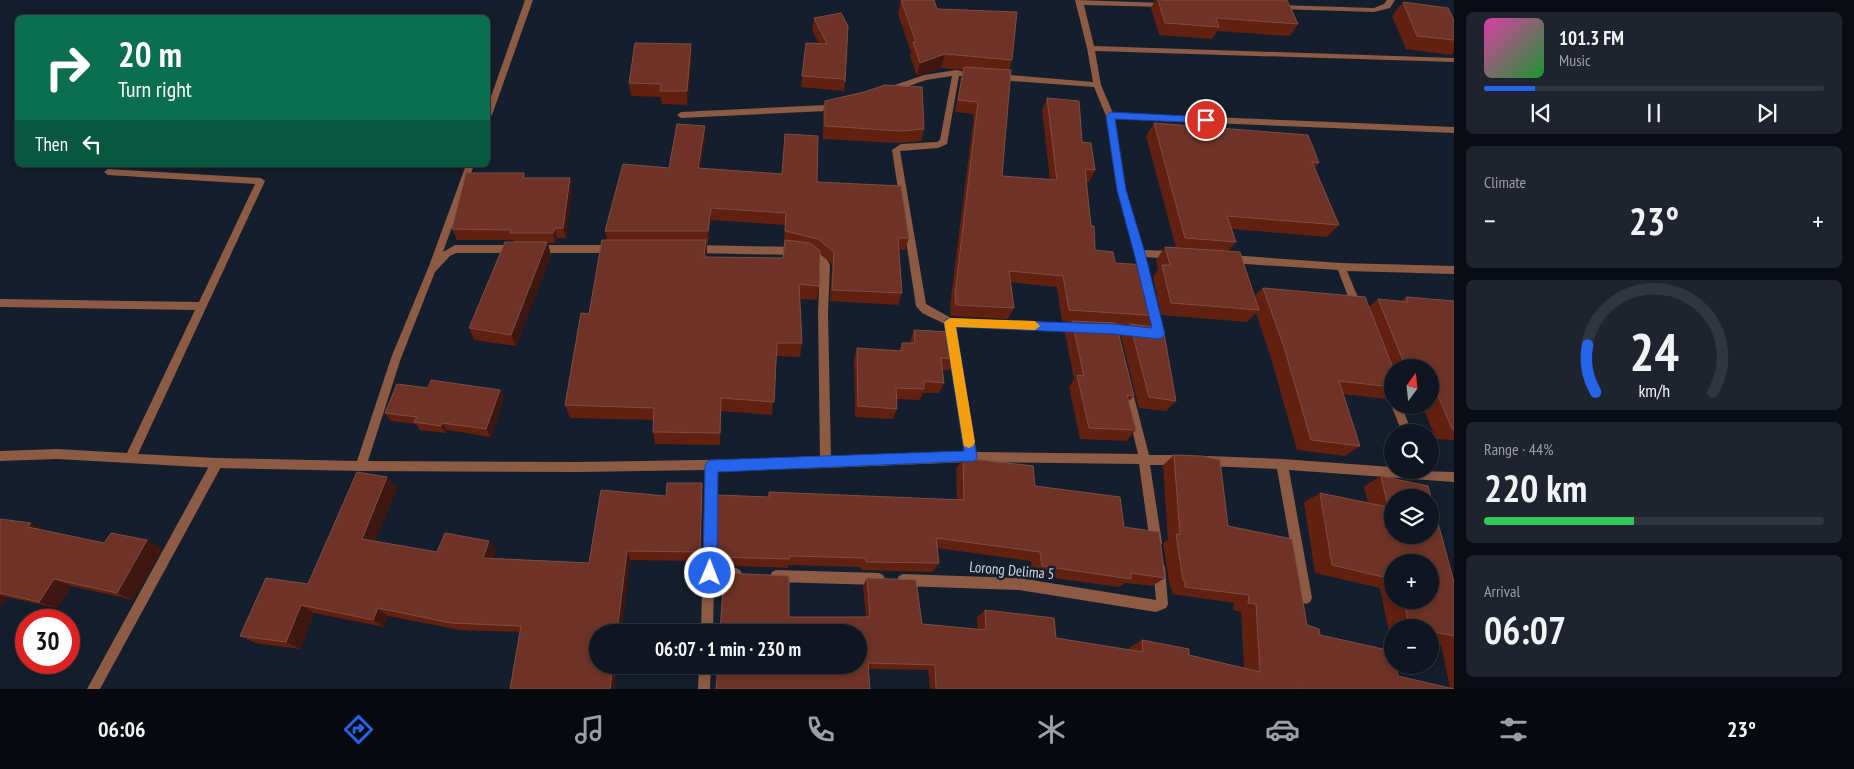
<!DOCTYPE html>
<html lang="en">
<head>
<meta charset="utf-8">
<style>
	:root { --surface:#101621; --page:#1e232e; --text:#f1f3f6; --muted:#9c9fa5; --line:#30353f; --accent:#2563eb }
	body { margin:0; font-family:"PT Sans Narrow",sans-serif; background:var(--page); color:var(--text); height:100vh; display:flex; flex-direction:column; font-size:19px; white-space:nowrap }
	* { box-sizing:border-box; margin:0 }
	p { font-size:16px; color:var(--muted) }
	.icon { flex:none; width:28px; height:28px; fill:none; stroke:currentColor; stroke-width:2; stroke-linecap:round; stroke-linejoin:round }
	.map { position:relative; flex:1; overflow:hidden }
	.sheet { display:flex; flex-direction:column; gap:12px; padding:12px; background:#090c12; width:400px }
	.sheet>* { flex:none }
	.hud { position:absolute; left:15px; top:15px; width:475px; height:152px; border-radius:8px; box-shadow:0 2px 8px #0003,0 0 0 1px var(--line); background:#0b6e4f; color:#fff; overflow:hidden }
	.needle { width:32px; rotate:15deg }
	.tools { position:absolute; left:1384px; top:359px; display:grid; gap:10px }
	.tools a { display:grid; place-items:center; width:55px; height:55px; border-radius:50%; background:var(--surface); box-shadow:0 2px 8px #0003,0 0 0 1px var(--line); font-size:25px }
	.speed { position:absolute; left:15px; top:609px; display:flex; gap:10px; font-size:25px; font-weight:700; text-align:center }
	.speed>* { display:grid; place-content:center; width:65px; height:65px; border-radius:50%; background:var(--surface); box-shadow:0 2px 8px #0003,0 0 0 1px var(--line); line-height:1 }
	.speed .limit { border:8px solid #d22; background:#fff; color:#111 }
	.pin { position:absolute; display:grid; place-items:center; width:42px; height:42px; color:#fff; margin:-21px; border:2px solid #fff; border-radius:50%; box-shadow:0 1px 5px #0007 }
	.me { position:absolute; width:55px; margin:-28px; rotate:1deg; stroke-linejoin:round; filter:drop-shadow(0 0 4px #0008) }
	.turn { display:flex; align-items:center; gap:18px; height:105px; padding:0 20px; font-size:22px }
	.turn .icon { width:65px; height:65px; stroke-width:2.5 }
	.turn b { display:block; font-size:35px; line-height:42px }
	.then { display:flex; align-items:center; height:48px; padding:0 20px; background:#0003; gap:10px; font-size:19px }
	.big { font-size:38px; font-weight:700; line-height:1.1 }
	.sheet .widget { flex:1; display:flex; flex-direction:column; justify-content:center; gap:8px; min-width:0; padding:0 18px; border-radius:8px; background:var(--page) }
	.sheet .dial { align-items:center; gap:0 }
	.dial svg { height:130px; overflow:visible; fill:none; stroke:var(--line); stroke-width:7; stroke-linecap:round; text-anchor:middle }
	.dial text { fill:var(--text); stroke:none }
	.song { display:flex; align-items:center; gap:15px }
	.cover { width:60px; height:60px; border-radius:8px; background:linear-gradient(135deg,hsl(320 70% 55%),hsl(130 70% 35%)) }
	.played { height:5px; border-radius:2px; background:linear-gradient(90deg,var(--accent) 15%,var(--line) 15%) }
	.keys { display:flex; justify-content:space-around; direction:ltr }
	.heat { display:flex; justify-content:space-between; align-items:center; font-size:28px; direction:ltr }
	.charge { height:8px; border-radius:4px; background:linear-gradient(90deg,#34c759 44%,var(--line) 0) }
	.trip { position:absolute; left:589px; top:624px; width:278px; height:50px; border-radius:25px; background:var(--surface); box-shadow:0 2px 8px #0003,0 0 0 1px var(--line); font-weight:700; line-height:50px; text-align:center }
	.tabs { display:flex; height:80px; justify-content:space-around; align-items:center; background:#06090d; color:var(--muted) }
	.tabs .icon { width:35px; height:35px }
	.tabs .active { color:var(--accent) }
	.tabs b { font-size:22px; color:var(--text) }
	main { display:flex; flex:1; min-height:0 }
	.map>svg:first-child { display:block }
</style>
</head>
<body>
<main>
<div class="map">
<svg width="1454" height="689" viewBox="0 0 1454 689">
	<rect width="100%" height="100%" fill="#151e2c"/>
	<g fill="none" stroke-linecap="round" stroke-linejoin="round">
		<!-- service -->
		<polygon fill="#8d5b44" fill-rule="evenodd" points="217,458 221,459 222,463 221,467 100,689 87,689 213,459"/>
		<!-- minor -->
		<g fill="#8d5b44" fill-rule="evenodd">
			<polygon points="525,0 533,0 492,115 488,118 488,105"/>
			<polygon points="1075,0 1166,3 1170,5 1166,7 1084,5 1094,46 1454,58 1454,62 1095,51 1101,85 1113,113 1454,127 1454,133 1115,119 1125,190 1143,250 1173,251 1178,255 1173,259 1145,257 1151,278 1149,281 1143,281 1117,190 1106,116 1094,87 998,80 994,77 998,74 1093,82 1087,48"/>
			<polygon points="1387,0 1395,0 1390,8 1374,12 1278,9 1274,7 1278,5 1374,8 1384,4"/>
			<path d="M956 70 965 72 966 74 965 76H959L947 144 938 148 900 151 926 304 951 318 1082 324 1085 325 1087 328 1085 331 1082 332 956 326 976 452 1138 454 1122 388 1123 385 1127 383 1131 385 1149 455H1181L1185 456 1186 460 1185 464 1181 465H1150L1162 543 1160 547 1156 549 1152 547 1150 543 1139 464 971 462 826 468 716 470 714 567 736 568 740 570 742 574 740 578 736 580 714 579 713 632H701L705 470 578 472 361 471 217 468 57 459 0 461V451L57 449 127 453 195 310 0 307V299L199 302 255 184 108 175 104 172 108 169 261 178 265 181 138 454 217 458 357 461 391 358 429 266 466 165H474L443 252 455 245H515L520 249 515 253H456L450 256 435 272 401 358 368 461 578 462 820 458 818 313 820 265C817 259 809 259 805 253L810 249 825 256 830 265 828 313 831 458 965 452 945 324 922 313 916 306 892 150 901 144 937 142 940 140 952 76 926 80 889 93 885 90 886 88 924 75Z"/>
			<polygon points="837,103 841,106 840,108 827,111 681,118 677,115 681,112 827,105"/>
			<polygon points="537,245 613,245 618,249 613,253 537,253 532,249"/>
			<polygon points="695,245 795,247 800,251 795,255 695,253 690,249"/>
			<polygon points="1230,255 1341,263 1454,266 1454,274 1347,271 1362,307 1360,310 1354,310 1352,307 1338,270 1230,263 1225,259"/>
			<polygon points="1104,325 1140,328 1143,329 1145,332 1143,335 1140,336 1104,333 1101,332 1099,329 1101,326"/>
			<polygon points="1392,402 1392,405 1401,405 1412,432 1402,432 1391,405"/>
			<polygon points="1208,456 1282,459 1392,467 1392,470 1454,472 1454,482 1289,470 1312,598 1310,602 1306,604 1302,602 1300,598 1277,469 1208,466 1204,465 1203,461 1204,457"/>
			<polygon points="1159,561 1163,563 1165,567 1168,604 1166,608 1156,612 1019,590 903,586 899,584 897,580 899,576 903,574 1019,578 1156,600 1153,567 1155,563"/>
			<polygon points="776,570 879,573 883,575 885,579 883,583 879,585 776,582 772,580 770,576 772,572"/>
			<polygon points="699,665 711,665 710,689 698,689"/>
		</g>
	</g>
	<!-- wall -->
	<g fill="#622010" fill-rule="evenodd">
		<polygon points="901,0 937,9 1012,60 1009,70 1002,176 1050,179 1042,110 1047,98 1082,142 1095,170 1089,182 1086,182 1091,226 1095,250 1115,263 1159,316 1151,326 1176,401 1166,411 1139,408 1121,336 1130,325 1116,325 1134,396 1128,402 1136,430 1126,441 1080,439 1069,387 1074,379 1065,333 1072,322 1062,321 1057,287 1010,282 1014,308 1008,319 951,316 950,305 974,114 955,112 961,79 963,70 941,68 917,76 910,56 911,52 898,14"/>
		<polygon points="1148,0 1287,0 1298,24 1290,36 1217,31 1212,39 1159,35 1151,8 1155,0"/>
		<polygon points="1403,2 1454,20 1454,52 1451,55 1406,49 1392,16"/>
		<polygon points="814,18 845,82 844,93 842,91 801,87 806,43 819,44 812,30"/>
		<polygon points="692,58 687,105 662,104 661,97 631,96 629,83"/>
		<polygon points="825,101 924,129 921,141 898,143 823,139 823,113"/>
		<polygon points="1154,123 1319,163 1315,168 1339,225 1327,237 1232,229 1236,242 1228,251 1254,296 1263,288 1369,307 1378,299 1401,301 1406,297 1454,301 1454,440 1436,439 1422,405 1430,405 1430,368 1392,368 1392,395 1386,399 1343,394 1360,446 1345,456 1297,450 1271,358 1256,313 1247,322 1161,315 1153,277 1158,269 1156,260 1165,247 1176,248 1146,136"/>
		<path d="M705 126V138L701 168 817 182 909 238 905 250H899L902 293 898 305 830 301 832 264 820 254 819 286 817 300 800 299 802 343 800 357 776 356 772 415 721 411 720 445 655 444 653 432 654 420 570 418 565 405 589 314 607 240 605 231 669 168ZM711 220 785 225 783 258 707 257V243H708Z"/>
		<polygon points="524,173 525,178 570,178 572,189 566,238 557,238 555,243 548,243 551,255 516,346 474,340 469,328 514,242 513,240 457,240 452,229"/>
		<polygon points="914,330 956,359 950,370 942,370 944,383 939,393 923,393 920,400 897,399 897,409 893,419 855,417 854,359 857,348 899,351 902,343 910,343"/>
		<polygon points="428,388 500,390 504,398 491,437 447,430 446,433 420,430 416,424 391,421 385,413"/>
		<path d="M1174 455 1228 526 1307 625 1320 635 1398 676 1450 688 1441 645 1430 642V628H1392V633L1389 632 1380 588 1315 573 1304 502 1320 493 1368 503 1364 486 1381 476 1454 582V689H930L928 670 868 669 789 617H866L863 586 867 578 922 624 978 629 977 617 985 610 1056 638 1130 650V647L1142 640 1189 655 1244 668 1241 612 1233 610 1234 603 1172 594V588H1170L1163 543 1168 540 1163 465ZM1392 562 1430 600H1392Z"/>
		<polygon points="963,458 1035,486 1124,527 1165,578 1152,586 1126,583 1119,587 1032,575 1031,561 937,548 939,563 932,572 862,570 860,567 788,565 788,568 719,565 719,562 716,562 716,553 768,497 769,492 957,500 956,469"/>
		<polygon points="387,477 397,488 375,541 437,552 496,550 493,558 589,563 666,496 702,483 703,493 701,561 630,560 614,689 510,689 520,632 460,630 388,616 384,627 314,613 300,649 255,643 240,636 308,584"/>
		<polygon points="0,519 46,531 104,543 147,540 162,549 133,600 72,586 57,608 7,597 0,608"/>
	</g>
	<!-- shaded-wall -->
	<g fill="#3e1712">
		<polygon points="691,44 692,58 687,105 687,91"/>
		<polygon points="945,54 941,68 917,76 920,63"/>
		<polygon points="705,126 705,138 699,180 698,168"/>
		<polygon points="570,178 572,189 566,238 563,228"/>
		<polygon points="711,208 711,220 708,243 708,231"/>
		<polygon points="555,228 557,238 555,243 553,233"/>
		<polygon points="706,240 707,255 705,272 704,257"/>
		<polygon points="547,242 551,255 516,346 511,335"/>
		<polygon points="500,390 504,398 491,437 486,429"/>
		<polygon points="442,423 447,430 446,433 441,426"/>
		<polygon points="387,477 397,488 372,548 362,539"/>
		<polygon points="702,483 703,493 701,561 700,552"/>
		<polygon points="31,523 49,532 28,527"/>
		<polygon points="147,540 162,549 133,600 117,593"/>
		<polygon points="489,541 496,550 490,567 483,558"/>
		<polygon points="627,551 630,560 621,632 617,632"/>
		<polygon points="54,579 72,586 57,608 39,602"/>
		<polygon points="0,595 7,597 0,608"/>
		<polygon points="301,605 314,613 300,649 286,642"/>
		<polygon points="378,608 388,616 384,627 373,620"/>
		<polygon points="613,665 617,665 614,689 610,689"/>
	</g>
	<!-- building -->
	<g fill="#6e3326" stroke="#7e4d44" fill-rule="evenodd">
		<polygon points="901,0 934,0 937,9 1017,12 1012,60 945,54 920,63 913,42 916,42"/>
		<polygon points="1158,0 1287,0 1298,24 1216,18 1219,27 1165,23"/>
		<polygon points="1403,2 1448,8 1454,20 1454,40 1417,36"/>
		<polygon points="841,13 848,26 845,82 844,79 802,76 806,43 827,44 814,18"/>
		<polygon points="635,43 691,44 687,91 660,91 661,84 629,83"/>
		<polygon points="964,67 1011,70 1002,176 1057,180 1047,98 1079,101 1082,142 1091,143 1095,170 1085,169 1091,226 1094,226 1095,250 1113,252 1115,263 1146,265 1159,316 1069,310 1063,276 1009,271 1014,308 956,305 955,294 978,102 958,100"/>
		<polygon points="885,85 922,87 924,129 901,131 825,126 825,101 864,92"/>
		<polygon points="1154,123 1308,135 1319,163 1312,162 1339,225 1227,216 1236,242 1185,238"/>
		<polygon points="677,124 705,126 698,168 782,174 785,134 818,136 817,182 901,186 909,238 898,238 902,293 832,290 834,252 818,239 785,231 786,213 711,208 708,231 605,231 623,164 669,168"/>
		<polygon points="466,173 524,173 523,178 570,178 563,228 555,228 553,233 510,233 512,230 452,229"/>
		<polygon points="602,240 706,240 704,257 783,258 785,240 810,243 820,251 819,286 799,284 802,343 777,343 774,402 721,398 720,433 653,432 654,408 565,405 581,313 589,314"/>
		<polygon points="505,242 547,242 511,335 469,328"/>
		<polygon points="1165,247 1240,252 1259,310 1171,303 1162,265 1170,265"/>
		<polygon points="1263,288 1365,297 1393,368 1392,368 1392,387 1339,381 1360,446 1311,440 1284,347"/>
		<polygon points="1406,297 1454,301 1454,429 1452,429 1437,393 1430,393 1430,368 1406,368 1378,299 1408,302"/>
		<polygon points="1072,321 1116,323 1134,396 1127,395 1136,430 1089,428 1077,375 1084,376"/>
		<polygon points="1130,324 1163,328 1176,401 1149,397"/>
		<polygon points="914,330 951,332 956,359 941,358 944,383 924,381 924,389 896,388 897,409 858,406 857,348 902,351 902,343 915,343"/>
		<polygon points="431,380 500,390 486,429 442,423 441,426 414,422 417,417 385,413 397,384 428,388"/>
		<polygon points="1174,455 1202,456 1220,460 1228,526 1292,539 1307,625 1319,629 1320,635 1392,651 1392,665 1396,665 1398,676 1454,689 1305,689 1302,688 1302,689 936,689 935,665 868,663 870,689 716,689 718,665 858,665 858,632 720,632 724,573 789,576 789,617 870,617 867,578 916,580 922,624 986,630 985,610 1054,618 1056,638 1143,652 1142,640 1189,649 1189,655 1260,672 1256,604 1248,603 1249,595 1185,587 1185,581 1183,580 1176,534 1180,535"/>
		<polygon points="963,458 1033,466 1035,486 1120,497 1124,527 1159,532 1165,578 1131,573 1131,579 1042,566 1040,552 936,538 939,563 866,562 865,558 790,556 789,559 719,557 719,553 716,553 717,495 769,497 769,492 964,500"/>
		<polygon points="357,472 387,477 362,539 437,552 445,533 489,541 483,558 589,563 601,490 666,496 667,483 702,483 700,552 627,551 617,632 598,632 598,665 613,665 610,689 510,689 521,626 451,623 378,608 373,620 301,605 286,642 240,636 266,578 308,584"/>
		<path d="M1381 476 1428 486 1454 582V636L1430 631V628H1417L1409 626 1404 600H1430V562H1392V579L1332 565 1320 493 1388 507ZM1392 498H1430V535H1392Z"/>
		<polygon points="0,519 31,523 28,527 104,543 111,533 147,540 117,593 54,579 39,602 0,593"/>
	</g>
	<!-- route -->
	<polygon fill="#2563eb" stroke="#184099" points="1110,112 1206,117 1210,120 1206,123 1115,119 1126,190 1145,253 1165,334 1163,337 1159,339 1113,334 956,327 977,457 975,461 718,472 717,573 715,578 710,580 705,578 703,573 705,466 707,462 711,460 964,451 944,322 946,319 1113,324 1152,328 1134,253 1117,190 1106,116"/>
	<!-- slow -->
	<polygon fill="#f59e0b" points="950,318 1035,321 1040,326 1035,330 956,327 975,442 973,446 969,448 964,446 963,442 944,322"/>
	<g text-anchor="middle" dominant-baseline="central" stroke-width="5" stroke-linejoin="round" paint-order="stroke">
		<!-- street labels -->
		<g font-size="15" fill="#d1d7e1" stroke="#151e2c">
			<text transform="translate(1012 570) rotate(5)">Lorong Delima 5</text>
		</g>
	</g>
</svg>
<div class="tools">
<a><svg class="needle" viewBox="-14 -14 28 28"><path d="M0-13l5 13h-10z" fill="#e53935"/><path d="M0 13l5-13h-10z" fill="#9c9fa5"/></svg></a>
<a><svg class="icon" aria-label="search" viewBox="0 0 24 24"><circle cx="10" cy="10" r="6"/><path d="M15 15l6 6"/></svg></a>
<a><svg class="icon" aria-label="layers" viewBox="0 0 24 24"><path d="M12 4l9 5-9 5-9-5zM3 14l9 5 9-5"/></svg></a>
<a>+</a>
<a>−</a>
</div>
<div class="speed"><div class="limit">30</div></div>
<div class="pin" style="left:1206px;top:120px;background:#d93025"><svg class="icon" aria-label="arrive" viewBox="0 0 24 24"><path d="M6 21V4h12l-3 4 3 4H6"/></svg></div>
<svg class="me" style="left:710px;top:573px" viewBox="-20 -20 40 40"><circle r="17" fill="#2563eb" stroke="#fff" stroke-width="3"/><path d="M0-11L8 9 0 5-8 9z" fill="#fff"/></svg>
<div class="trip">06:07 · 1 min · 230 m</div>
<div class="hud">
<div class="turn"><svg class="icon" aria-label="right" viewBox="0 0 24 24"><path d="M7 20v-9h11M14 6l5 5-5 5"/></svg><div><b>20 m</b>Turn right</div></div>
<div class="then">Then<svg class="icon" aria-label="left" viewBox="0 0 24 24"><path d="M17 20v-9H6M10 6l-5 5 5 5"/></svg></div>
</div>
</div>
<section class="sheet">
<div class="widget">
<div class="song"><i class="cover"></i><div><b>101.3 FM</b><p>Music</p></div></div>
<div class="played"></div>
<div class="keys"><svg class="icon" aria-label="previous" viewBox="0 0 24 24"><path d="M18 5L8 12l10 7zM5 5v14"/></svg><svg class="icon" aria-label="pause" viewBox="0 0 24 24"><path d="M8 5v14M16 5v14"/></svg><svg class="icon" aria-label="next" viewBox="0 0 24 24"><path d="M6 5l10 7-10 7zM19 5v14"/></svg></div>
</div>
<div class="widget"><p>Climate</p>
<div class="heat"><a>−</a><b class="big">23°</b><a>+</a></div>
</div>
<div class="widget dial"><svg viewBox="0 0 100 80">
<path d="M14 69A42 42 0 1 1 86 69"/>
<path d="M14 69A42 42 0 0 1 9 40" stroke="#2563eb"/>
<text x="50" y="56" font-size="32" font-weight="700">24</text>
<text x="50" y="72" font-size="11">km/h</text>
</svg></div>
<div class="widget"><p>Range · 44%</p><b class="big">220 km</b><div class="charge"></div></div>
<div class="widget"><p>Arrival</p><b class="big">06:07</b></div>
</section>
</main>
<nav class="tabs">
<b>06:06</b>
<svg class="icon active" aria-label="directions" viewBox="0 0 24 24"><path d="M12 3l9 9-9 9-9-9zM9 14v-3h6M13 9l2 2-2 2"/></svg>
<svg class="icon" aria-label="music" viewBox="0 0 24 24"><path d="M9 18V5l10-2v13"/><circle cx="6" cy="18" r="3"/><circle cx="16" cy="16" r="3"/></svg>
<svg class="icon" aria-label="phone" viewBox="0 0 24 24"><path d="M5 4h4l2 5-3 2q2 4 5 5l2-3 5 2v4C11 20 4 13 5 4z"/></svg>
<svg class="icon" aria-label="climate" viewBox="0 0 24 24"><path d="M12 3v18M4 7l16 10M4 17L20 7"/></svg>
<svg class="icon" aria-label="car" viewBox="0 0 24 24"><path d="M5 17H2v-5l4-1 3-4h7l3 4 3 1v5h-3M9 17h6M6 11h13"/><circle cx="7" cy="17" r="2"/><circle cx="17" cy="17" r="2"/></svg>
<svg class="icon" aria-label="filters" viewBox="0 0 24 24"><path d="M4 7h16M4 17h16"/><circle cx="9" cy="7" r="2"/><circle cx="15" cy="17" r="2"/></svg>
<b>23°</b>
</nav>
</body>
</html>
